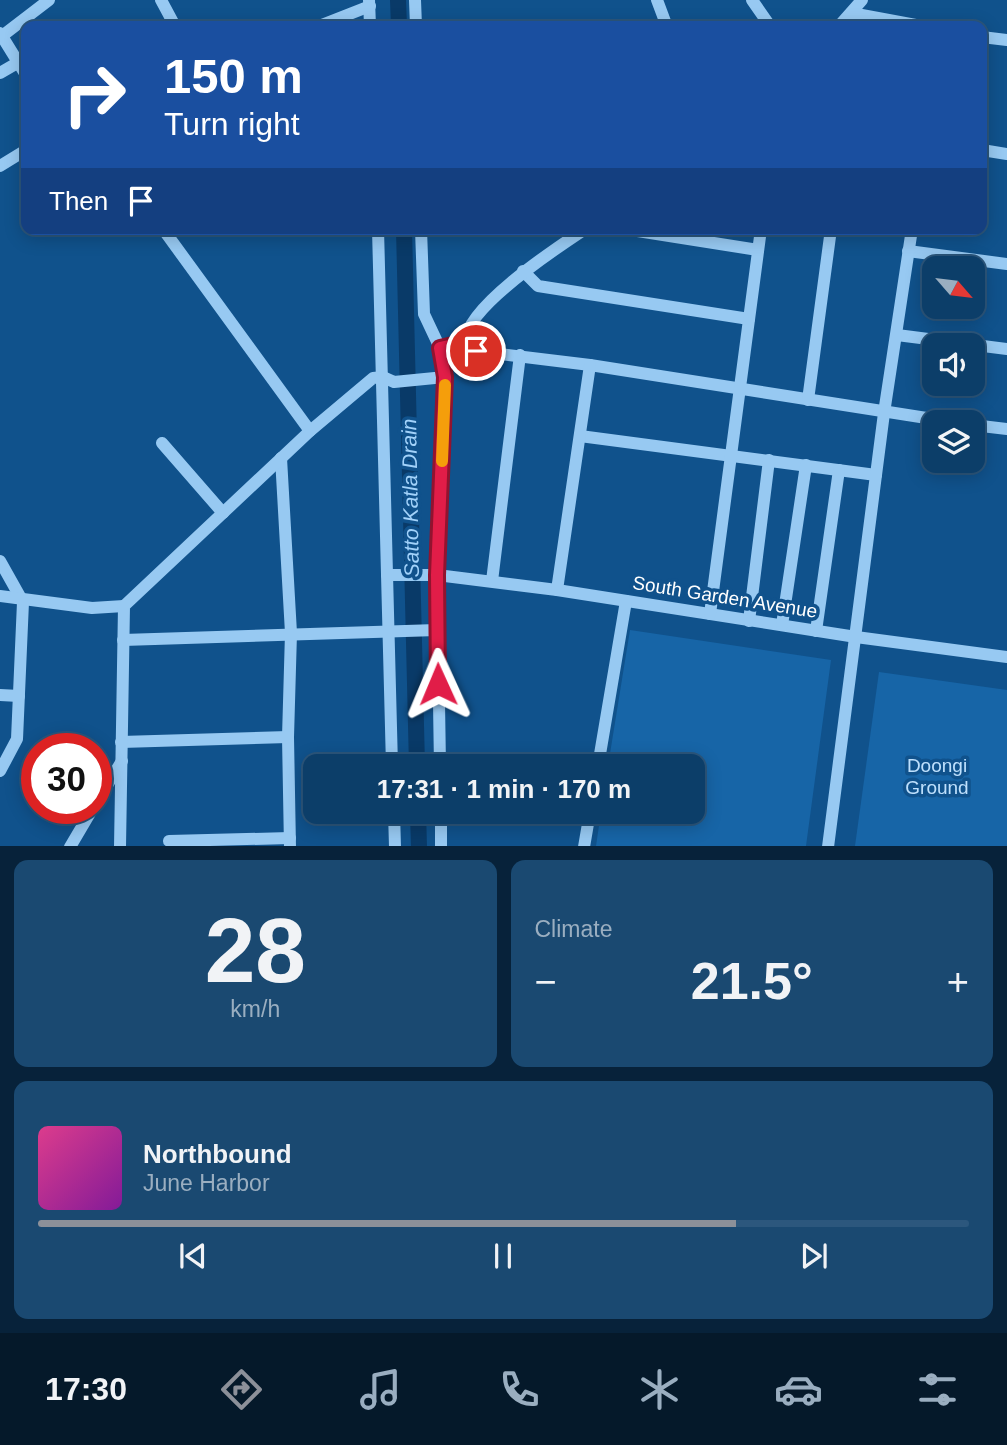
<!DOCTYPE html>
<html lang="en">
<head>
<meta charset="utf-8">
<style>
	:root { --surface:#0c3e69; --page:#1a4971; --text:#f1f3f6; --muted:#9aaec0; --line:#2c577d; --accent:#8c9099 }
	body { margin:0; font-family:Arial,sans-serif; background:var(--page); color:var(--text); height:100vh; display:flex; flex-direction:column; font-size:26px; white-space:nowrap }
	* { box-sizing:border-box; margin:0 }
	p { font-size:23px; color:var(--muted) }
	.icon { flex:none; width:38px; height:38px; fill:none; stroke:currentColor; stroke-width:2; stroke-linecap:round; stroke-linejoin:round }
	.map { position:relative; height:846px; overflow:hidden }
	.details { display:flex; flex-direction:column; gap:14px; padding:14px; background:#07223a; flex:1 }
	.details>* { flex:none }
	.top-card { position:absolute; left:21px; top:21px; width:966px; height:214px; border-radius:14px; box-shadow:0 4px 18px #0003,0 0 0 2px var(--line); background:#1a4fa0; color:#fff; overflow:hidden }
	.needle { width:46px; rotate:118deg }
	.tools { position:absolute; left:922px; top:256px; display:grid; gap:14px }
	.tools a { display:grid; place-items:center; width:63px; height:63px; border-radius:14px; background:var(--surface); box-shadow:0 4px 18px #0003,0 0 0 2px var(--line); font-size:35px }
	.speed { position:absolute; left:21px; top:733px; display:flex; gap:14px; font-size:35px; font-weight:700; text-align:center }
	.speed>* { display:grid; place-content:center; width:91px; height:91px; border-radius:50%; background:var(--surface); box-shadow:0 4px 18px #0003,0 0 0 2px var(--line); line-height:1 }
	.speed .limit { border:10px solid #d22; background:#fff; color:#111 }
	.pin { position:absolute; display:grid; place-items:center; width:60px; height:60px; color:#fff; margin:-30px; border:4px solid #fff; border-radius:50%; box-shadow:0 2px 7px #0007 }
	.me { position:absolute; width:77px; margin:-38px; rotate:359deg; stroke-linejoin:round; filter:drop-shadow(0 0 5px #0008) }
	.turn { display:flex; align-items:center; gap:24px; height:147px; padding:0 28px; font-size:32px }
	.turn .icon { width:91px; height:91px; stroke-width:2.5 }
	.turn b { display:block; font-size:49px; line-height:60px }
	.then { display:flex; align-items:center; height:66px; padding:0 28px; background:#0003; gap:14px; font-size:26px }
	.big { font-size:52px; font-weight:600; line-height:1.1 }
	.details .tile { flex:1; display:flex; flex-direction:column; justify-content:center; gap:10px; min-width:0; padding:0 24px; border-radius:14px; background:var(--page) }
	.details .dial { align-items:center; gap:0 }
	.dial b { font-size:91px; line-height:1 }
	.song { display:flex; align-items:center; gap:21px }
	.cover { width:84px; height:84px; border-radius:10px; background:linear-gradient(135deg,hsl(330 70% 55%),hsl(290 70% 35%)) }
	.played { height:7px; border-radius:4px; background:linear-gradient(90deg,var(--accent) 75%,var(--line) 75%) }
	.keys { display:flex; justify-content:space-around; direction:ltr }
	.heat { display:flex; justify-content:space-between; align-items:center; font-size:38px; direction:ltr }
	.details .tiles { flex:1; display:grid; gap:14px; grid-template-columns:1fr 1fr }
	.tile:last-child { grid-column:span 2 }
	.trip { position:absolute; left:303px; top:754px; width:402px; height:70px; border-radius:14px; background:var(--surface); box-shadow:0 4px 18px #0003,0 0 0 2px var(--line); font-weight:600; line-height:70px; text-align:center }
	.tabs { display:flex; height:112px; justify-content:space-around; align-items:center; background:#05192a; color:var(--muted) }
	.tabs .icon { width:49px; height:49px }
	.tabs .active { color:var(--accent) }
	.tabs b { font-size:32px; color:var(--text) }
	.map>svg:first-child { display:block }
</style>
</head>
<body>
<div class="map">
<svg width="1007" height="847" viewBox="0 0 1007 847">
	<rect width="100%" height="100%" fill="#10528c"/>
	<!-- green -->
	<g fill="#1765a7">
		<polygon points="630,630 831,660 806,846 596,846 601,812 693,812 693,766 608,766"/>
		<polygon points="879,672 1007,690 1007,846 855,846"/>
	</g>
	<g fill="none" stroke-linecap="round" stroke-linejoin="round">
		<!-- canal -->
		<g stroke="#093a68" stroke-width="16">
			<polyline points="398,0 399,26"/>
			<polyline points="404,229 417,766"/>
			<polyline points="418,812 419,847"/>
		</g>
		<!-- minor -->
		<g stroke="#97c9f2" stroke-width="12">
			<polyline points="161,0 175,26"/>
			<polyline points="369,0 370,26"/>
			<polyline points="415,0 416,26"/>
			<polyline points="657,0 666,24 661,26"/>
			<polyline points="752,0 770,26"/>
			<polyline points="851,13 921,26"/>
			<polyline points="319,26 370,6"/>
			<polyline points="839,26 862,0"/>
			<polyline points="0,33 26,75"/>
			<polyline points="2,36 49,0"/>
			<polyline points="982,37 1007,40"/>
			<polyline points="0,73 19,62"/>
			<polyline points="982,150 1007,154"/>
			<polyline points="0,166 26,150"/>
			<polyline points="163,229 310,431"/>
			<polyline points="378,229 392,766"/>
			<polyline points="421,229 424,314 440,348 445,377 437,575 440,766"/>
			<polyline points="625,229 758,250"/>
			<polyline points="908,251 1007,264"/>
			<polyline points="523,271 538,286 749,319"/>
			<polyline points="897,335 1007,349"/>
			<path d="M466 342C463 309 558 247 585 229"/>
			<polyline points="440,348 466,342 469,348 476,351 590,365 952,422"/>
			<polyline points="808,400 831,229"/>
			<polyline points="973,425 1007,429"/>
			<polyline points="580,436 876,475"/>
			<polyline points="162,443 223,513"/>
			<polyline points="281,458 291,633 288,737 290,847"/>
			<polyline points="0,561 23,602 17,739 0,771"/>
			<polyline points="387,575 437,575 557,590 856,637 1007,657"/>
			<polyline points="492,581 520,355"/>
			<polyline points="557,590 590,365"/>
			<polyline points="0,596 92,608 124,606"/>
			<polyline points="710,614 761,229"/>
			<polyline points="749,621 769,460"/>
			<polyline points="782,625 806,465"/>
			<polyline points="816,631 839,470"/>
			<polyline points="123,640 437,630"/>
			<polyline points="0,695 19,696"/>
			<polyline points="121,742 288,737"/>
			<polyline points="598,766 626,601"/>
			<polyline points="96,803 122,761"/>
			<polyline points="394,812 395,847"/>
			<polyline points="441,812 441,847"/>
			<polyline points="169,841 290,838"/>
			<polyline points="70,847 93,808"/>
			<polyline points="120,847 124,606 310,431 373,378 383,377 394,382 445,377"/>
			<polyline points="584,847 590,812"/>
			<polyline points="828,847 884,413 912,229"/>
		</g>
	</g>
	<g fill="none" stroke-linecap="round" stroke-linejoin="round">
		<!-- route casing -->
		<g stroke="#92132f" stroke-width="18">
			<polyline id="route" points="438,684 437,575 445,377 440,348 466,342 469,348 476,351"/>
		</g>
		<!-- route -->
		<use href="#route" stroke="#e11d48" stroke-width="12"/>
		<!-- slow -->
		<polyline stroke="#f59e0b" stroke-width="12" points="442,461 445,385"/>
	</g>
	<g text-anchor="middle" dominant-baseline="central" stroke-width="7" stroke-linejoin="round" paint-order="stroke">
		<!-- street labels -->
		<g font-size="19" fill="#fff" stroke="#10528c">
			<text transform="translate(725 597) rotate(9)">South Garden Avenue</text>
		</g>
		<!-- park labels -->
		<g font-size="19" fill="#bee0fd" stroke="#10528c">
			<text x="937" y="765">Doongi<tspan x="937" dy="22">Ground</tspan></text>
		</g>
		<!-- water labels -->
		<g font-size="21" font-style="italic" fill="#a2d2fa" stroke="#10528c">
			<text transform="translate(410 498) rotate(-91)">Satto Katla Drain</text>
		</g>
	</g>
</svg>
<div class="tools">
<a><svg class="needle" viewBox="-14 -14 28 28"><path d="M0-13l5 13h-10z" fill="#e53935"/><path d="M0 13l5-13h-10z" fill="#9aaec0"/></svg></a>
<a><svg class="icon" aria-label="sound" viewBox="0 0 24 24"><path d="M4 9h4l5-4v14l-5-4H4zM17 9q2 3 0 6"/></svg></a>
<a><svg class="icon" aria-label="layers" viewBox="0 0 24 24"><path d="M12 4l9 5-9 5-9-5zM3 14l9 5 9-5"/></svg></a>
</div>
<div class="speed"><div class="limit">30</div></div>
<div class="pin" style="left:476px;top:351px;background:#d93025"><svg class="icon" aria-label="arrive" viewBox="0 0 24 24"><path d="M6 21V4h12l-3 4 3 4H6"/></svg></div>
<svg class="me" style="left:438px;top:684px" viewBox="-20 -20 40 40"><path d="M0-17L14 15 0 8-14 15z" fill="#e11d48" stroke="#fff" stroke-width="4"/></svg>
<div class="trip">17:31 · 1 min · 170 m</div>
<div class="top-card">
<div class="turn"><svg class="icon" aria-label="right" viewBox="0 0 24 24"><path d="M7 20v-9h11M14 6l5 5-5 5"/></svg><div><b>150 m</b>Turn right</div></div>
<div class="then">Then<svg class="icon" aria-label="arrive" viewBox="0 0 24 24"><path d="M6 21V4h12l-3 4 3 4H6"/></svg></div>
</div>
</div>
<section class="details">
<div class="tiles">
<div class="tile dial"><b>28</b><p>km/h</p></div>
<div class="tile"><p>Climate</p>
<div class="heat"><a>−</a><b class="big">21.5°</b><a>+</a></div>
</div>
<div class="tile">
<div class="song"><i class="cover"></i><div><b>Northbound</b><p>June Harbor</p></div></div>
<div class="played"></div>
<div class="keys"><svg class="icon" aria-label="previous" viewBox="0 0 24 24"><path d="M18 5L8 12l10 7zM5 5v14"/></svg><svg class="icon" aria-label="pause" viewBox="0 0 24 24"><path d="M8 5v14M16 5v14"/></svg><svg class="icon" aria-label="next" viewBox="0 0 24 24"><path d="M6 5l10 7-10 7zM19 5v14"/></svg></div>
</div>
</div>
</section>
<nav class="tabs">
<b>17:30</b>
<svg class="icon active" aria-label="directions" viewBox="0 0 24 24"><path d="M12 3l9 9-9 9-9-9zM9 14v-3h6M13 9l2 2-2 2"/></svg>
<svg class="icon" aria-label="music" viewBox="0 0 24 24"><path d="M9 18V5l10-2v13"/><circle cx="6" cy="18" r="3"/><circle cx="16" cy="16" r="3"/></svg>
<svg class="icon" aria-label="phone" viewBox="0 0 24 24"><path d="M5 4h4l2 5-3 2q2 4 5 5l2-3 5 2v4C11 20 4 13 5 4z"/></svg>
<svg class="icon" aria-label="climate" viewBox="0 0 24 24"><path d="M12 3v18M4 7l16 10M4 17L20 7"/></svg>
<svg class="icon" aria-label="car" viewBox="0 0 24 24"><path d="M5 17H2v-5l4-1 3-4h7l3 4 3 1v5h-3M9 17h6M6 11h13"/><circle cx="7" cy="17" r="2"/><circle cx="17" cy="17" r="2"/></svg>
<svg class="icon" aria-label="filters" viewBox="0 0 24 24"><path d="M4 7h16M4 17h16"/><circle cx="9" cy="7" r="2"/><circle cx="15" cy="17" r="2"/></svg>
</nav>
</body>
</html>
